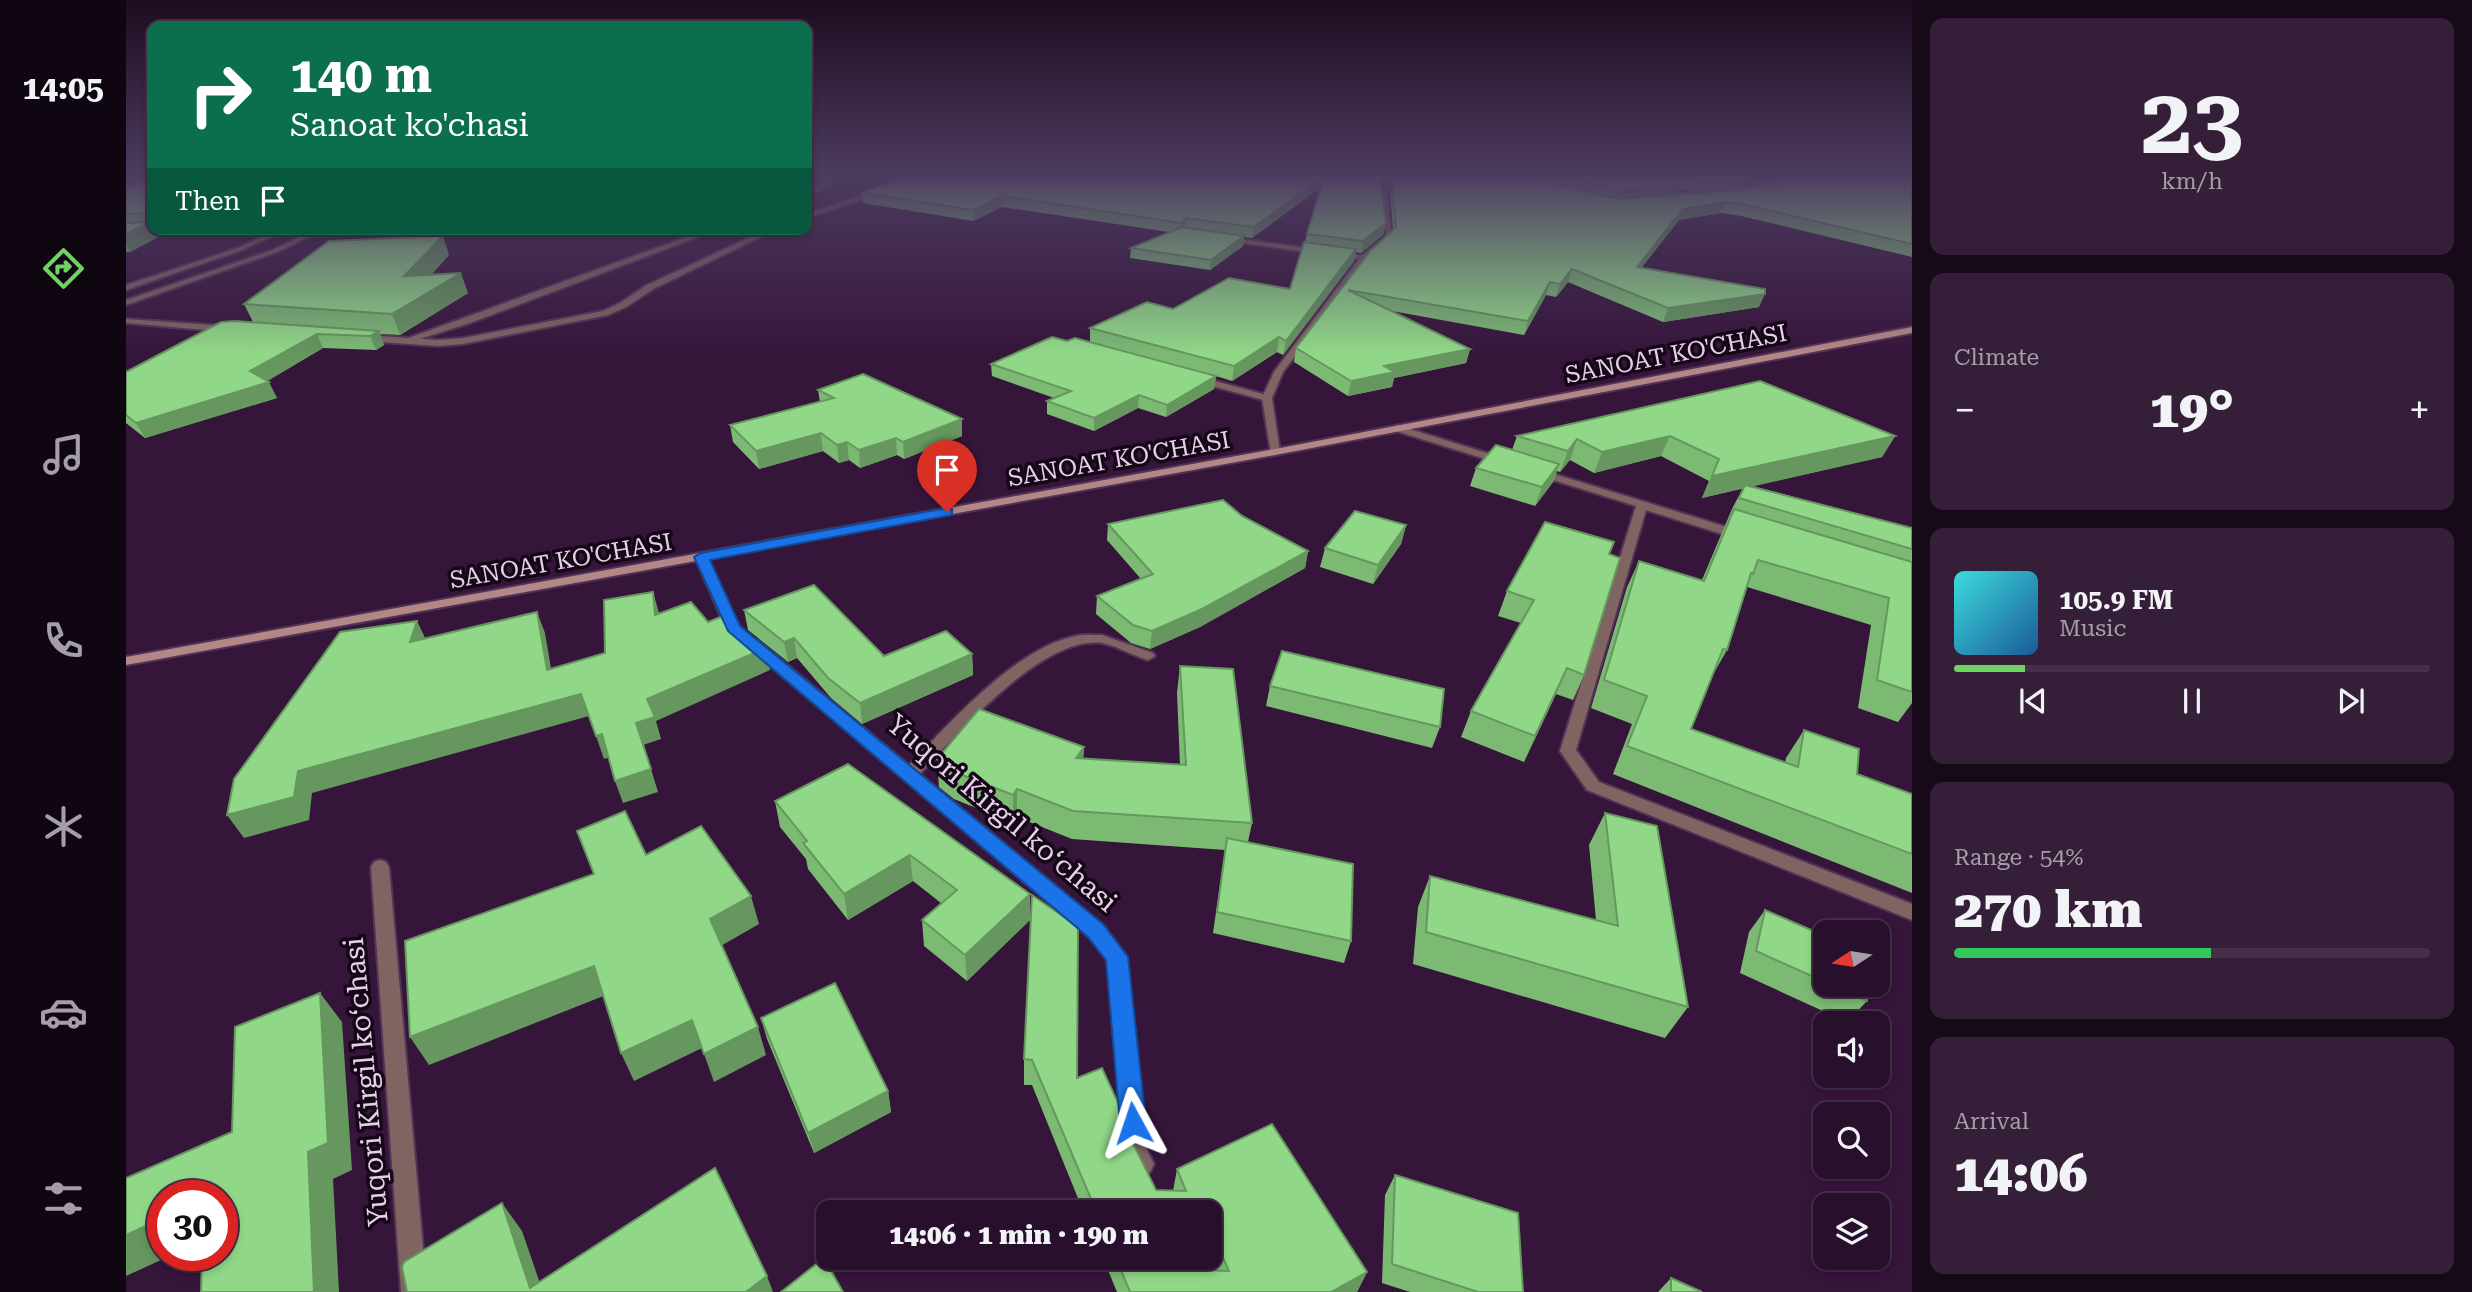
<!DOCTYPE html>
<html lang="en">
<head>
<meta charset="utf-8">
<style>
	:root { --surface:#28102c; --page:#341e38; --text:#f1f3f6; --muted:#a59da9; --line:#443048; --accent:#6dd361 }
	body { margin:0; font-family:"Roboto Serif",serif; background:var(--page); color:var(--text); height:100vh; display:flex; flex-direction:column; font-size:26px; white-space:nowrap }
	* { box-sizing:border-box; margin:0 }
	p { font-size:23px; color:var(--muted) }
	.icon { flex:none; width:38px; height:38px; fill:none; stroke:currentColor; stroke-width:2; stroke-linecap:round; stroke-linejoin:round }
	.map { position:relative; flex:1; overflow:hidden }
	.drawer { display:flex; flex-direction:column; gap:18px; padding:18px; background:#160918; width:560px }
	.drawer>* { flex:none }
	.guide { position:absolute; left:21px; top:21px; width:665px; height:214px; border-radius:14px; box-shadow:0 4px 10px #0003,0 0 0 2px var(--line); background:#0b6e4f; color:#fff; overflow:hidden }
	.needle { width:46px; rotate:258deg }
	.buttons { position:absolute; left:1687px; top:920px; display:grid; gap:14px }
	.buttons a { display:grid; place-items:center; width:77px; height:77px; border-radius:14px; background:var(--surface); box-shadow:0 4px 10px #0003,0 0 0 2px var(--line); font-size:35px }
	.speed { position:absolute; left:21px; top:1180px; display:flex; gap:14px; font-size:35px; font-weight:700; text-align:center }
	.speed>* { display:grid; place-content:center; width:91px; height:91px; border-radius:50%; background:var(--surface); box-shadow:0 4px 10px #0003,0 0 0 2px var(--line); line-height:1 }
	.speed .limit { border:10px solid #d22; background:#fff; color:#111 }
	.pin { position:absolute; display:grid; place-items:center; width:60px; height:60px; color:#fff; margin:-72px -30px; border-radius:50% 50% 50% 0; rotate:-45deg; box-shadow:0 0 7px #0007 }
	.pin .icon { rotate:45deg }
	.me { position:absolute; width:77px; margin:-38px; rotate:355deg; stroke-linejoin:round; filter:drop-shadow(0 0 5px #0008) }
	.turn { display:flex; align-items:center; gap:24px; height:147px; padding:0 28px; font-size:32px }
	.turn .icon { width:91px; height:91px; stroke-width:2.5 }
	.turn b { display:block; font-size:49px; line-height:60px }
	.then { display:flex; align-items:center; height:66px; padding:0 28px; background:#0003; gap:14px; font-size:26px }
	.big { font-size:52px; font-weight:800; line-height:1.1 }
	.drawer .tile { flex:1; display:flex; flex-direction:column; justify-content:center; gap:10px; min-width:0; padding:0 24px; border-radius:14px; background:var(--page) }
	.drawer .dial { align-items:center; gap:0 }
	.dial b { font-size:91px; line-height:1 }
	.song { display:flex; align-items:center; gap:21px }
	.cover { width:84px; height:84px; border-radius:10px; background:linear-gradient(135deg,hsl(180 70% 55%),hsl(210 70% 35%)) }
	.played { height:7px; border-radius:4px; background:linear-gradient(90deg,var(--accent) 15%,var(--line) 15%) }
	.keys { display:flex; justify-content:space-around; direction:ltr }
	.heat { display:flex; justify-content:space-between; align-items:center; font-size:38px; direction:ltr }
	.charge { height:10px; border-radius:5px; background:linear-gradient(90deg,#34c759 54%,var(--line) 0) }
	.trip { position:absolute; left:690px; top:1200px; width:406px; height:70px; border-radius:14px; background:var(--surface); box-shadow:0 4px 10px #0003,0 0 0 2px var(--line); font-weight:800; line-height:70px; text-align:center }
	main { display:flex; flex:1; min-height:0 }
	.dock { display:flex; flex-direction:column; width:126px; justify-content:space-around; align-items:center; background:#100612; color:var(--muted) }
	.dock .icon { width:49px; height:49px }
	.dock .on { color:var(--accent) }
	.dock b { font-size:32px; color:var(--text) }
	.map>svg:first-child { display:block }
</style>
</head>
<body>
<main>
<nav class="dock">
<b>14:05</b>
<svg class="icon on" aria-label="directions" viewBox="0 0 24 24"><path d="M12 3l9 9-9 9-9-9zM9 14v-3h6M13 9l2 2-2 2"/></svg>
<svg class="icon" aria-label="music" viewBox="0 0 24 24"><path d="M9 18V5l10-2v13"/><circle cx="6" cy="18" r="3"/><circle cx="16" cy="16" r="3"/></svg>
<svg class="icon" aria-label="phone" viewBox="0 0 24 24"><path d="M5 4h4l2 5-3 2q2 4 5 5l2-3 5 2v4C11 20 4 13 5 4z"/></svg>
<svg class="icon" aria-label="climate" viewBox="0 0 24 24"><path d="M12 3v18M4 7l16 10M4 17L20 7"/></svg>
<svg class="icon" aria-label="car" viewBox="0 0 24 24"><path d="M5 17H2v-5l4-1 3-4h7l3 4 3 1v5h-3M9 17h6M6 11h13"/><circle cx="7" cy="17" r="2"/><circle cx="17" cy="17" r="2"/></svg>
<svg class="icon" aria-label="filters" viewBox="0 0 24 24"><path d="M4 7h16M4 17h16"/><circle cx="9" cy="7" r="2"/><circle cx="15" cy="17" r="2"/></svg>
</nav>
<div class="map">
<svg width="1786" height="1292" viewBox="0 0 1786 1292">
	<rect width="100%" height="100%" fill="#36153b"/>
	<g fill="none" stroke-linecap="round" stroke-linejoin="round">
		<!-- lane casing -->
		<g stroke="#523357" stroke-width="4">
			<g id="lane">
				<polygon points="709,174 718,174 681,198 681,193"/>
				<polygon points="1652,174 1665,174 1687,180 1684,182"/>
				<polygon points="1535,185 1579,197 1580,198 1577,200 1533,188"/>
				<polygon points="76,229 115,229 151,234 148,236 110,232 0,236 0,232"/>
				<polygon points="253,229 297,229 184,237 181,235"/>
				<polygon points="583,229 593,229 344,323 281,343 274,341"/>
				<polygon points="1098,237 1238,256 1242,258 1238,260 1096,240"/>
				<polygon points="1071,376 1144,396 1146,398 1141,401 1068,381 1068,377"/>
				<path d="M976 635 1027 653 1029 656 1022 660C1007 656 992 646 976 643 915 635 828 738 789 779H777L775 775 777 771C822 726 886 650 949 636 958 634 967 635 976 635Z"/>
			</g>
		</g>
		<!-- street casing -->
		<g stroke="#523357" stroke-width="4">
			<g id="street">
				<polygon points="1263,174 1269,174 1261,193 1266,237 1241,260 1157,372 1146,398 1154,452 1149,455 1145,454 1136,398 1148,372 1235,256 1260,236 1255,193"/>
				<polygon points="752,190 754,193 681,218 681,214"/>
				<polygon points="153,229 162,229 116,250 0,290 0,285 112,248"/>
				<polygon points="190,229 199,229 151,252 0,305 0,300 147,250"/>
				<polygon points="642,229 651,229 527,289 500,307 482,315 337,344 312,346 239,341 235,338 239,335 312,340 337,338 477,311 494,303 521,285"/>
				<polygon points="0,319 103,326 107,329 103,332 0,323"/>
				<polygon points="1271,425 1380,459 1381,461 1376,464 1372,463 1267,430 1266,428"/>
				<polygon points="1412,469 1617,532 1619,535 1617,538 1609,538 1520,510 1450,750 1473,782 1786,904 1786,920 1461,790 1434,751 1510,506 1408,474 1408,470"/>
				<polygon points="575,553 581,557 613,626 618,631 616,634 606,634 600,628 569,557"/>
				<polygon points="627,640 632,641 977,925 1001,957 1021,1150 1028,1164 1024,1172 1016,1176 1008,1172 998,1151 981,960 963,937 622,647 620,644"/>
				<polygon points="254,860 260,862 263,867 301,1292 275,1292 245,867 248,862"/>
			</g>
		</g>
		<!-- secondary casing -->
		<g stroke="#523357" stroke-width="4">
			<polygon id="secondary" points="1786,327 1786,333 1149,455 0,665 0,657 1149,449"/>
		</g>
		<!-- lane -->
		<use href="#lane" fill="#7f6462" fill-rule="evenodd"/>
		<!-- street -->
		<use href="#street" fill="#7f6462" fill-rule="evenodd"/>
		<!-- secondary -->
		<use href="#secondary" fill="#b38785" fill-rule="evenodd"/>
	</g>
	<!-- wall -->
	<g fill="#7cba74" fill-rule="evenodd">
		<polygon points="0,174 26,174 26,229 32,237 4,252 0,252"/>
		<polygon points="786,174 1259,174 1255,187 1260,223 1257,235 1235,253 1230,252 1228,261 1157,355 1151,352 1106,381 1090,376 1088,389 1040,417 1012,408 968,431 921,414 921,401 928,398 866,376 865,364 941,341 964,342 964,328 1047,309 1164,289 1179,242 1181,234 1195,187 1126,238 1118,237 1117,246 1084,270 1004,258 1005,248 1043,232 876,207 847,221 737,203 736,193"/>
		<path d="M1269 174H1511L1518 176V174H1664L1662 179 1786 174V257L1615 216 1595 213 1553 220 1515 268 1633 307 1537 322 1442 282 1430 297 1420 295 1398 335 1266 311 1344 349 1340 363 1268 378 1266 387 1222 396 1168 362 1170 348 1267 230 1264 193ZM1553 188 1564 191 1571 193 1550 194Z"/>
		<polygon points="323,255 305,275 342,293 274,335 254,334 258,345 250,350 197,348 141,381 151,398 19,438 0,423 0,372 127,322 118,304"/>
		<polygon points="1634,381 1769,436 1756,457 1626,486 1786,528 1786,703 1772,722 1732,708 1745,625 1621,587 1601,650 1585,678 1565,729 1659,763 1660,758 1678,730 1731,774 1786,794 1786,893 1487,774 1506,724 1465,708 1501,587 1513,561 1576,580 1606,509 1617,488 1576,498 1583,481 1535,456 1468,473 1444,460 1434,472 1431,471 1427,482 1409,506 1344,486 1350,468 1386,450 1391,436"/>
		<polygon points="692,390 836,419 836,436 778,459 771,455 734,468 723,460 713,463 697,451 633,469 607,442 604,425 694,402"/>
		<polygon points="1116,516 1182,551 1179,568 1074,627 1024,649 1005,643 970,614 971,596 1015,579 981,540 982,524"/>
		<polygon points="1280,525 1275,544 1247,584 1194,567 1199,548"/>
		<polygon points="1483,554 1458,675 1447,700 1430,694 1398,762 1335,737 1345,711 1395,623 1372,616 1381,591"/>
		<polygon points="618,610 758,656 846,654 847,675 736,724 705,698 671,658 662,662 622,630"/>
		<polygon points="1054,666 1126,823 1122,842 1225,941 1218,963 1087,933 1099,850 946,839 891,817 887,823 828,799 813,787 811,759 958,747 957,759 1054,765 1051,693"/>
		<polygon points="1144,686 1314,727 1306,748 1140,706"/>
		<polygon points="722,764 904,920 841,981 798,946 796,920 815,903 787,881 722,920 682,869 680,859 654,827 649,801"/>
		<polygon points="1479,813 1562,1007 1539,1038 1287,964 1292,907 1304,876 1470,920 1463,845"/>
		<polygon points="906,895 951,1078 999,1127 1030,1190 1047,1191 1051,1169 1241,1272 1231,1292 991,1292 977,1258 1066,1258 1072,1270 1085,1271 1080,1258 1083,1258 1083,1213 958,1213 906,1085 898,1085 898,1059"/>
		<polygon points="1639,910 1699,936 1699,985 1742,985 1741,1001 1721,1022 1614,973 1623,932"/>
		<polygon points="635,1018 762,1091 765,1112 688,1153 641,1039"/>
		<polygon points="1269,1175 1397,1292 1284,1292 1256,1283 1259,1195"/>
		<polygon points="1545,1278 1576,1292 1532,1292"/>
	</g>
	<!-- shaded-wall -->
	<g fill="#65975e">
		<polygon points="1642,174 1664,174 1662,179 1607,191 1574,194 1579,183"/>
		<polygon points="19,175 26,189 0,197 0,181"/>
		<polygon points="1198,176 1196,186 1126,238 1128,227"/>
		<polygon points="1554,185 1550,196 1487,200 1491,190"/>
		<polygon points="876,196 876,207 847,221 847,210"/>
		<polygon points="1599,202 1595,213 1553,220 1506,280 1511,267 1557,209"/>
		<polygon points="1060,218 1059,229 1055,234 1056,223"/>
		<polygon points="24,222 26,226 26,229 28,229 32,237 4,252 0,244 0,234"/>
		<polygon points="1260,223 1257,235 1235,253 1237,241"/>
		<polygon points="317,236 323,255 285,296 278,276"/>
		<polygon points="1118,236 1117,246 1084,270 1085,260"/>
		<polygon points="1230,249 1228,261 1157,355 1160,341"/>
		<polygon points="1446,269 1442,282 1430,297 1434,284"/>
		<polygon points="335,273 342,293 274,335 266,314"/>
		<polygon points="1424,282 1420,295 1398,335 1402,321"/>
		<polygon points="1639,294 1633,307 1537,322 1542,308"/>
		<polygon points="253,331 258,345 250,350 244,336"/>
		<polygon points="191,334 197,348 133,386 143,382 151,398 19,438 10,423 124,371"/>
		<polygon points="1153,337 1151,352 1106,381 1108,366"/>
		<polygon points="1344,349 1340,363 1268,378 1266,387 1222,396 1225,381 1258,366"/>
		<polygon points="1090,376 1088,389 1040,417 1041,405"/>
		<polygon points="1013,395 1012,408 968,431 968,418"/>
		<polygon points="836,419 836,436 778,459 777,442"/>
		<polygon points="695,433 697,451 633,469 630,451"/>
		<polygon points="1544,436 1535,456 1468,473 1476,452"/>
		<polygon points="1769,436 1756,457 1576,498 1586,476"/>
		<polygon points="770,438 771,455 734,468 733,450"/>
		<polygon points="1451,439 1444,460 1434,472 1442,451"/>
		<polygon points="721,442 723,460 713,463 711,445"/>
		<polygon points="1433,464 1427,482 1409,506 1416,487"/>
		<polygon points="1280,525 1275,544 1247,584 1252,565"/>
		<polygon points="1182,551 1179,568 1074,627 1024,649 1026,631"/>
		<polygon points="527,592 533,613 529,615"/>
		<polygon points="411,612 419,633 429,692 421,670"/>
		<polygon points="291,621 301,642 284,642"/>
		<polygon points="668,638 671,658 662,662 658,642"/>
		<polygon points="640,648 644,670 530,721 535,739 517,745 510,723 521,699"/>
		<polygon points="846,654 847,675 736,724 734,703"/>
		<polygon points="1441,668 1430,694 1398,762 1409,736"/>
		<polygon points="455,694 463,716 186,793 183,820 118,838 101,815 172,771"/>
		<polygon points="476,734 484,757 478,759 470,736"/>
		<polygon points="958,747 956,774 950,758"/>
		<polygon points="525,769 532,792 497,803 489,781"/>
		<polygon points="891,789 891,817 887,823 887,795"/>
		<polygon points="784,855 787,881 722,920 718,894"/>
		<polygon points="904,894 904,920 841,981 839,955"/>
		<polygon points="625,896 633,924 593,947 584,919"/>
		<polygon points="468,966 480,995 303,1065 284,1037"/>
		<polygon points="194,993 216,1022 226,1170 207,1179 213,1292 188,1292 182,1152"/>
		<polygon points="566,1020 576,1048 508,1081 495,1053"/>
		<polygon points="632,1027 640,1055 588,1082 578,1054"/>
		<polygon points="762,1091 765,1112 688,1153 682,1133"/>
		<polygon points="376,1203 396,1231 417,1292 404,1288"/>
		<polygon points="37,1218 37,1255 46,1255 0,1276 0,1235"/>
		<polygon points="1241,1272 1231,1292 1205,1292"/>
		<polygon points="641,1276 647,1292 620,1292"/>
	</g>
	<!-- building -->
	<g fill="#90d887" stroke="#65975e" stroke-width="2">
		<polygon points="0,174 26,174 26,213 0,214 0,188 21,182 19,175 0,181"/>
		<polygon points="786,174 1258,174 1255,183 1260,223 1237,241 1181,234 1198,176 1128,227 1060,218 1056,223 876,196 847,210 736,193"/>
		<polygon points="1269,174 1390,174 1491,199 1612,190 1688,174 1786,174 1786,244 1620,205 1599,202 1557,209 1511,267 1639,289 1639,294 1542,308 1446,269 1434,284 1424,282 1402,321 1222,290 1344,349 1258,366 1269,372 1225,381 1170,348 1245,250 1270,227 1266,183"/>
		<polygon points="1426,174 1511,174 1554,185 1491,190"/>
		<polygon points="1544,174 1642,174 1611,181 1579,183"/>
		<polygon points="24,222 0,234 0,223"/>
		<polygon points="1056,227 1118,236 1085,260 1005,248"/>
		<polygon points="317,236 278,276 335,273 266,314 118,304 203,241"/>
		<polygon points="1178,242 1230,249 1160,341 1153,337 1108,366 964,328 1021,302 1047,309 1103,278 1164,289"/>
		<polygon points="109,321 253,331 244,336 191,334 124,371 143,382 10,423 0,415 0,372 95,322"/>
		<polygon points="926,337 941,341 949,338 1090,376 1041,405 1013,395 968,418 921,401 945,391 865,364"/>
		<polygon points="737,374 836,419 777,442 770,438 733,450 721,442 711,445 695,433 630,451 604,425 708,398 692,390"/>
		<polygon points="1634,381 1769,436 1586,476 1593,459 1544,436 1476,452 1451,439 1442,451 1391,436"/>
		<polygon points="1370,445 1433,464 1416,487 1350,468"/>
		<polygon points="1619,485 1786,528 1786,549 1613,498"/>
		<polygon points="1097,500 1116,516 1182,551 1076,609 1026,631 1007,625 971,596 1027,574 982,524"/>
		<polygon points="1608,509 1786,562 1786,692 1751,680 1763,598 1632,560 1627,574 1625,573 1601,650 1597,649 1565,729 1672,767 1678,730 1733,749 1731,774 1786,794 1786,854 1501,746 1521,696 1478,680 1513,561 1578,581"/>
		<polygon points="1229,511 1280,525 1252,565 1199,548"/>
		<polygon points="1419,522 1488,542 1483,554 1494,558 1458,675 1441,668 1409,736 1345,711 1408,600 1381,591"/>
		<polygon points="688,585 758,656 820,631 846,654 734,703 702,678 668,638 658,642 618,610"/>
		<polygon points="527,592 529,615 565,602 582,622 600,615 640,648 521,699 529,717 510,723 525,769 489,781 476,734 470,736 455,694 172,771 168,797 101,815 108,779 214,632 291,621 284,642 411,612 421,670 479,653 478,600"/>
		<polygon points="1156,651 1318,689 1314,727 1144,686"/>
		<polygon points="1054,666 1107,669 1126,823 947,811 891,789 887,795 826,771 811,759 853,709 958,747 950,758 1060,765"/>
		<polygon points="722,764 904,894 839,955 796,920 831,890 784,855 718,894 677,843 681,841 649,801"/>
		<polygon points="499,811 520,855 575,826 625,896 584,919 632,1027 578,1054 566,1020 495,1053 468,966 284,1037 279,941 468,874 451,831"/>
		<polygon points="1479,813 1531,826 1562,1007 1300,932 1304,876 1492,926"/>
		<polygon points="1101,838 1227,864 1225,941 1091,912"/>
		<polygon points="906,895 952,927 951,1078 976,1068 997,1114 999,1127 1030,1190 1060,1191 1051,1169 1146,1124 1241,1272 1205,1292 1004,1292 990,1258 1066,1258 1072,1270 1103,1271 1086,1233 1083,1234 1083,1213 971,1213 906,1060 898,1059"/>
		<polygon points="1639,910 1699,936 1699,982 1630,951"/>
		<polygon points="709,983 762,1091 682,1133 635,1018"/>
		<polygon points="1706,985 1742,985 1741,1001"/>
		<polygon points="194,993 202,1143 182,1152 188,1292 75,1292 76,1255 96,1255 96,1195 37,1195 37,1218 0,1235 0,1178 106,1132 109,1027"/>
		<polygon points="589,1168 641,1276 620,1292 281,1292 276,1267 278,1262 376,1203 404,1288"/>
		<polygon points="1269,1175 1392,1213 1397,1292 1352,1292 1266,1264"/>
		<polygon points="698,1258 717,1292 655,1292"/>
		<polygon points="1545,1278 1576,1292 1545,1292"/>
	</g>
	<!-- sky -->
	<linearGradient id="sky" x2="0" y2="1"><stop stop-color="#1e0c20"/><stop offset="0.49" stop-color="#4c3b60"/><stop offset="1" stop-color="#4c3b60" stop-opacity="0"/></linearGradient>
	<rect width="1786" height="355" fill="url(#sky)"/>
	<!-- route -->
	<polygon fill="#1a73e8" stroke="#114b97" stroke-width="2" points="821,508 826,509 826,515 584,560 614,626 977,924 1002,957 1020,1123 1016,1132 1007,1136 998,1132 994,1123 980,960 962,937 602,631 568,557 575,553"/>
	<g text-anchor="middle" dominant-baseline="central" stroke-width="7" stroke-linejoin="round" paint-order="stroke">
		<!-- street labels -->
		<g font-size="24" fill="#e5d0e8" stroke="#160718">
			<text transform="translate(1550 354) rotate(-11)">SANOAT KO'CHASI</text>
			<text transform="translate(993 459) rotate(-10)">SANOAT KO'CHASI</text>
			<text transform="translate(435 561) rotate(-10)">SANOAT KO'CHASI</text>
		</g>
		<!-- near-street labels -->
		<g font-size="28" fill="#e5d0e8" stroke="#160718">
			<text transform="translate(876 813) rotate(40)">Yuqori Kirgil koʻchasi</text>
			<text transform="translate(240 1082) rotate(-95)">Yuqori Kirgil koʻchasi</text>
		</g>
	</g>
</svg>
<div class="buttons">
<a><svg class="needle" viewBox="-14 -14 28 28"><path d="M0-13l5 13h-10z" fill="#e53935"/><path d="M0 13l5-13h-10z" fill="#a59da9"/></svg></a>
<a><svg class="icon" aria-label="sound" viewBox="0 0 24 24"><path d="M4 9h4l5-4v14l-5-4H4zM17 9q2 3 0 6"/></svg></a>
<a><svg class="icon" aria-label="search" viewBox="0 0 24 24"><circle cx="10" cy="10" r="6"/><path d="M15 15l6 6"/></svg></a>
<a><svg class="icon" aria-label="layers" viewBox="0 0 24 24"><path d="M12 4l9 5-9 5-9-5zM3 14l9 5 9-5"/></svg></a>
</div>
<div class="speed"><div class="limit">30</div></div>
<div class="pin" style="left:821px;top:512px;background:#d93025"><svg class="icon" aria-label="arrive" viewBox="0 0 24 24"><path d="M6 21V4h12l-3 4 3 4H6"/></svg></div>
<svg class="me" style="left:1007px;top:1123px" viewBox="-20 -20 40 40"><path d="M0-17L14 15 0 8-14 15z" fill="#1a73e8" stroke="#fff" stroke-width="4"/></svg>
<div class="trip">14:06 · 1 min · 190 m</div>
<div class="guide">
<div class="turn"><svg class="icon" aria-label="right" viewBox="0 0 24 24"><path d="M7 20v-9h11M14 6l5 5-5 5"/></svg><div><b>140 m</b>Sanoat ko'chasi</div></div>
<div class="then">Then<svg class="icon" aria-label="arrive" viewBox="0 0 24 24"><path d="M6 21V4h12l-3 4 3 4H6"/></svg></div>
</div>
</div>
<section class="drawer">
<div class="tile dial"><b>23</b><p>km/h</p></div>
<div class="tile"><p>Climate</p>
<div class="heat"><a>−</a><b class="big">19°</b><a>+</a></div>
</div>
<div class="tile">
<div class="song"><i class="cover"></i><div><b>105.9 FM</b><p>Music</p></div></div>
<div class="played"></div>
<div class="keys"><svg class="icon" aria-label="previous" viewBox="0 0 24 24"><path d="M18 5L8 12l10 7zM5 5v14"/></svg><svg class="icon" aria-label="pause" viewBox="0 0 24 24"><path d="M8 5v14M16 5v14"/></svg><svg class="icon" aria-label="next" viewBox="0 0 24 24"><path d="M6 5l10 7-10 7zM19 5v14"/></svg></div>
</div>
<div class="tile"><p>Range · 54%</p><b class="big">270 km</b><div class="charge"></div></div>
<div class="tile"><p>Arrival</p><b class="big">14:06</b></div>
</section>
</main>
</body>
</html>
